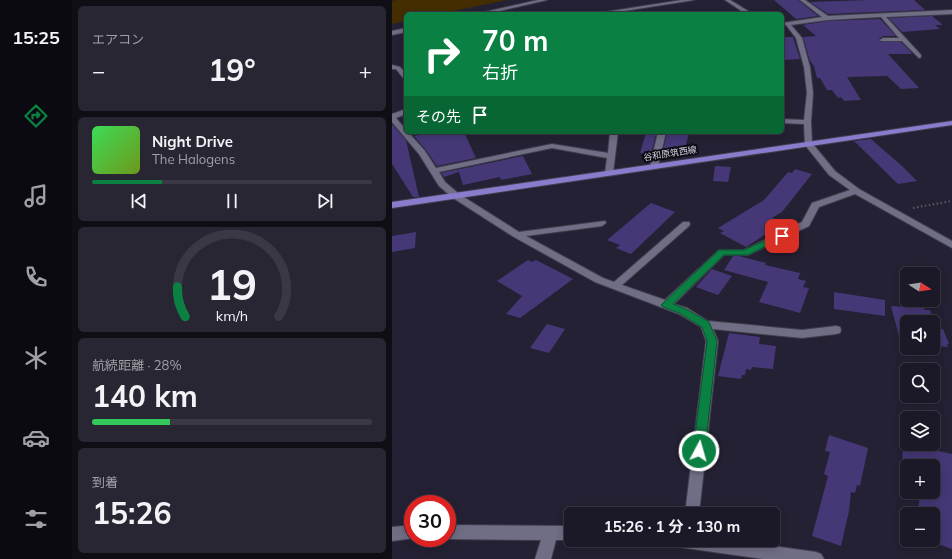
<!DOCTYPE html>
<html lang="ja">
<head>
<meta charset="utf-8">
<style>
	:root { --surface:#1b1927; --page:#282633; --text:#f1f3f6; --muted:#a0a0a7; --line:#393844; --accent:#0b8043 }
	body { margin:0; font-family:Mulish,"Noto Sans JP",sans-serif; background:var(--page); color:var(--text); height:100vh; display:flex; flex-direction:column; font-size:15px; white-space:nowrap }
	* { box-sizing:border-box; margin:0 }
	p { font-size:13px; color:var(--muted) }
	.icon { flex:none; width:22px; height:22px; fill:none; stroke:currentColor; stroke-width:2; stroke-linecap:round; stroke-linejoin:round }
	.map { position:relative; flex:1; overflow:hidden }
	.panel { display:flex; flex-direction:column; gap:6px; padding:6px; background:#0f0e15; width:320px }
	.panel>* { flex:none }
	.guide { position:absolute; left:12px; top:12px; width:380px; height:122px; border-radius:6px; box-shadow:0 2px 10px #0003,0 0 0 1px var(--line); background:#0b8043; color:#fff; overflow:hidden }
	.needle { width:26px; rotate:102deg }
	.controls { position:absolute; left:508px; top:267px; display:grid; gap:8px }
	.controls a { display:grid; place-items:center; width:40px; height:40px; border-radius:6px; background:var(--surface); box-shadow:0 2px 10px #0003,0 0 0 1px var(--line); font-size:20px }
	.speed { position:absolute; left:12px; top:495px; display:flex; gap:8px; font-size:20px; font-weight:700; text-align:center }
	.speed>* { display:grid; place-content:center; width:52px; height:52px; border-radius:50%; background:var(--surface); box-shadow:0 2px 10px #0003,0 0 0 1px var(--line); line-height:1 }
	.speed .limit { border:6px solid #d22; background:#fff; color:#111 }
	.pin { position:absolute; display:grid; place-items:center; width:34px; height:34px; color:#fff; margin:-17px; border-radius:8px; box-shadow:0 2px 6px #0006 }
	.me { position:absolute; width:44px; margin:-22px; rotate:6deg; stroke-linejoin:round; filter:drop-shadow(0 0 3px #0008) }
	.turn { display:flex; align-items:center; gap:14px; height:84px; padding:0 12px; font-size:18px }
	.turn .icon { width:52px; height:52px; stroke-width:2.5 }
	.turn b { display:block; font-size:28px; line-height:34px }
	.then { display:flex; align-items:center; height:38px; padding:0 12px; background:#0003; gap:8px; font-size:15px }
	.big { font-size:30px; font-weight:700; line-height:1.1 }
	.panel .widget { flex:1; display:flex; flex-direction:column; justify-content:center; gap:6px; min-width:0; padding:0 14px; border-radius:6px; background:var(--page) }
	.panel .dial { align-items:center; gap:0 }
	.dial svg { height:104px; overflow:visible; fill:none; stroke:var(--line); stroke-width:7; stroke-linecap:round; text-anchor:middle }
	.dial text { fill:var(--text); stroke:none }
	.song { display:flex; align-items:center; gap:12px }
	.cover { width:48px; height:48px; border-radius:6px; background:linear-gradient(135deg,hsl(130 70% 55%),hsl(80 70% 35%)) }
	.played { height:4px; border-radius:2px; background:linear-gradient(90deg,var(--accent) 25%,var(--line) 25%) }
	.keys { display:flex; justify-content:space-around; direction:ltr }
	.heat { display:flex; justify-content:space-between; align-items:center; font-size:22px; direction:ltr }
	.charge { height:6px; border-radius:3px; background:linear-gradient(90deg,#34c759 28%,var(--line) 0) }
	.trip { position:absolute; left:172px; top:507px; width:216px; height:40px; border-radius:6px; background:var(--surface); box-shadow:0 2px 10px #0003,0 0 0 1px var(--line); font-weight:700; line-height:40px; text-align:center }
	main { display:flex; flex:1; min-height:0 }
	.tab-bar { display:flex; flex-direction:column; width:72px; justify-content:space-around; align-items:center; background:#0b0a10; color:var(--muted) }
	.tab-bar .icon { width:28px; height:28px }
	.tab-bar .active { color:var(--accent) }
	.tab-bar b { font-size:18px; color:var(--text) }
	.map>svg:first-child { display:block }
</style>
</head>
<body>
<main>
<nav class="tab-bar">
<b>15:25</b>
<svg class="icon active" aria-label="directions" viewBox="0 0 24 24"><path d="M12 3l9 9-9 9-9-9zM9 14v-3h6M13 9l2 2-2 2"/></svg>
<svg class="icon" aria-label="music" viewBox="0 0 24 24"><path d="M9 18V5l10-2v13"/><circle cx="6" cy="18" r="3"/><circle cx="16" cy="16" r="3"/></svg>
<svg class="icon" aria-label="phone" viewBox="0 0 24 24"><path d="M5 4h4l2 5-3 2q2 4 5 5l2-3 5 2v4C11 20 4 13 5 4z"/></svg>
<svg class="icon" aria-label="climate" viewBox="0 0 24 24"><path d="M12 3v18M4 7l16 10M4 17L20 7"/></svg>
<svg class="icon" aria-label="car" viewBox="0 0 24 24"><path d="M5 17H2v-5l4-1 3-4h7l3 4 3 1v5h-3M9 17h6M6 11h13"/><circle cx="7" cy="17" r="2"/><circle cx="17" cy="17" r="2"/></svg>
<svg class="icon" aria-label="filters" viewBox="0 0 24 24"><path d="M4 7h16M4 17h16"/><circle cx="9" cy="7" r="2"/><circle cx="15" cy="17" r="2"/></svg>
</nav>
<section class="panel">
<div class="widget"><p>エアコン</p>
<div class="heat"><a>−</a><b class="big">19°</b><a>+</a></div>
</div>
<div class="widget">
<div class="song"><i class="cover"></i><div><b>Night Drive</b><p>The Halogens</p></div></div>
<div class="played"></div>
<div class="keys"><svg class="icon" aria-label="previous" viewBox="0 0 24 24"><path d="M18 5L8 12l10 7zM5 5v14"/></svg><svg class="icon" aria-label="pause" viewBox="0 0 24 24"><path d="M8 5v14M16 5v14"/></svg><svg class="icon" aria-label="next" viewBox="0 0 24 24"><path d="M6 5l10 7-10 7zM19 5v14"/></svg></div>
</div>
<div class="widget dial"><svg viewBox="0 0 100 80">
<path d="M14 69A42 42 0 1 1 86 69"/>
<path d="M14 69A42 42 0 0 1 8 46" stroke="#0b8043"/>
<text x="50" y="56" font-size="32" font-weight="700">19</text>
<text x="50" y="72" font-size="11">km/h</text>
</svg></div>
<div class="widget"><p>航続距離 · 28%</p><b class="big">140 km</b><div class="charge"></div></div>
<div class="widget"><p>到着</p><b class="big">15:26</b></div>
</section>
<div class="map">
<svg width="560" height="559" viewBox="0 0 560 559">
	<rect width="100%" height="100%" fill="#242134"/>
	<!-- green -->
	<polygon fill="#442e00" points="5,0 114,0 48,14 14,14 14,21 0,24 0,1"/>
	<!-- building -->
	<g fill="#463877" fill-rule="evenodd">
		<polygon points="382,0 406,0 426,16 404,19"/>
		<polygon points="476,0 522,0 533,10 436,14 418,2"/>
		<polygon points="540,16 551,25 543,25 548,29 510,32 497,18"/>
		<polygon points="488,19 504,36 491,36 487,39 487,41 489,42 509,42 519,52 520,54 496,54 527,88 509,89 495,76 455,77 469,100 452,101 449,97 446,98 440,90 435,90 428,78 425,78 422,66 418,61 411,37 424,36 411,25 435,21"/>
		<polygon points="390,37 401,37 408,59 390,60"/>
		<polygon points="0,124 14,140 27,197 21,197 0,164"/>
		<polygon points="42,132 72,132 84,158 45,166 34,150 22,136"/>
		<polygon points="282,132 297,132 292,155 270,154 275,134 281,134"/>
		<polygon points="254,133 264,134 259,154 248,153"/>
		<polygon points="479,139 511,167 525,181 506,184 462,141"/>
		<polygon points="131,156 140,174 109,180 108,177 71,185 67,172 52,177 49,173"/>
		<polygon points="323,166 339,167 336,182 321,181"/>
		<polygon points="403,169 420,174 390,212 380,218 391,223 354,247 328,233 332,231 326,228 372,200 396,172 400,173"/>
		<polygon points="259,203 283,212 239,254 224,248 228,245 215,240"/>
		<polygon points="24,232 23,248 0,252 0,236"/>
		<polygon points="341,256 347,256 374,263 373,265 408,273 406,279 414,281 411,287 417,288 408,313 367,302 376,282 332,270"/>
		<polygon points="136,260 140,262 144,260 181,279 128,318 114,314 130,296 105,281"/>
		<polygon points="320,269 340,276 326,295 304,287"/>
		<polygon points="442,292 493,300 493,316 442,309"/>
		<path d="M499 306 532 308 533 310H538L545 329H551L557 344H555L556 347 547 346 548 352 510 347ZM515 322H541V348H515Z"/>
		<polygon points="155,324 173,329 157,353 138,348"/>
		<polygon points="337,333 368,337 367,344 384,346 381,369 360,367 359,370 354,369 353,375 350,375 349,379 326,376"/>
		<polygon points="437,435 476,448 468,486 465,485 463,493 459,492 457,511 449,546 420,536 436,476 432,474 438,452 433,451"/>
		<polygon points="511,446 523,449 523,446 560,454 560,549 535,540 541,540 541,514 520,514 521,506 526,508 529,492 541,492 541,466 515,466 515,470 510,469"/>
	</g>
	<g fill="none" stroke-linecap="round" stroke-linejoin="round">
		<!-- minor casing -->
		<g stroke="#403e4e" stroke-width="2">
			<g id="minor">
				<polygon points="146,0 155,0 94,14 84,14"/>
				<polygon points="290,0 302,0 213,14 200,14"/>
				<polygon points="333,0 338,0 361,14 354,14"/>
				<polygon points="408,0 413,0 436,16 560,10 560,14 494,17 529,55 529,57 527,58 510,41 489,41 488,40 491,38 507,38 489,17 435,20 399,25 410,38 418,67 421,93 419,122 420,143 443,171 467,189 560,241 560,248 463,194 427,207 417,226 356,255 332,255 282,304 295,308 316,321 410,330 444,326 448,327 449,330 448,333 444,334 410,338 321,329 326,341 307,514 293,514 314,341 309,327 287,314 203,282 122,237 61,198 47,186 27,154 0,122 0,114 14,109 14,114 4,118 14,130 14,132 16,132 33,151 44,168 160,144 216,153 218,132 226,132 221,173 217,175 213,173 215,158 160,148 47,172 53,182 67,194 127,232 213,221 214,223 210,226 134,236 211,278 222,282 291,222 297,222 298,224 297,226 230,285 273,300 327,250 352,250 410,222 420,203 458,190 437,175 413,145 412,124 390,123 390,119 412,120 415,93 412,67 404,38 394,25 390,25 390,23 430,17"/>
				<polygon points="14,28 14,32 0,35 0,31"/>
				<polygon points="0,65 8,67 14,74 14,80 12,79 4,69 0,69"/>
				<polygon points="266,132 274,132 266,166 262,168 258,166"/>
				<polygon points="21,525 21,538 23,538 0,541 0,527"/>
				<polygon points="55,525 179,526 179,540 164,540 159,559 143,559 149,540 55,539 53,538 55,538"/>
				<polygon points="279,540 338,540 424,552 429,554 432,559 371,559 286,547 281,545"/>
			</g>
		</g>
		<!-- major casing -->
		<g stroke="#403e4e" stroke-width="2">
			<polygon id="major" points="560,121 560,125 0,208 0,202"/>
		</g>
		<!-- path -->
		<polyline stroke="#5d5a6b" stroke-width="2" stroke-dasharray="1.5 2.5" stroke-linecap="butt" points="521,208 560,201"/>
		<!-- minor -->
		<use href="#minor" fill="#706e85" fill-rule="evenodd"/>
		<!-- major -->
		<use href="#major" fill="#8b7bcc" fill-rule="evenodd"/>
	</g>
	<!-- route -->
	<polygon fill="#0b8043" stroke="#07532c" points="390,233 394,236 393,237 356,255 332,255 281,304 294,309 317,322 325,341 313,451 312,455 307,456 303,455 301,451 315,341 310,327 287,313 271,307 269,305 327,250 352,250"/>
	<g text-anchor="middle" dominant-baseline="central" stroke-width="4" stroke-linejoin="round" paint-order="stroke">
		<!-- far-street labels -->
		<g font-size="9" fill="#d3d2df" stroke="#0d0c14">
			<text transform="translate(278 153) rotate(-9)">谷和原筑西線</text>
		</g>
	</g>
</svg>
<div class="controls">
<a><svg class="needle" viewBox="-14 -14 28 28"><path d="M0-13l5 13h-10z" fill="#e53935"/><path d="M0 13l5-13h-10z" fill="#a0a0a7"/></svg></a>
<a><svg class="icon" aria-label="sound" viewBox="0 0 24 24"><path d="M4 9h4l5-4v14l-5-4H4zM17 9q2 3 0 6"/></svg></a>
<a><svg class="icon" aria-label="search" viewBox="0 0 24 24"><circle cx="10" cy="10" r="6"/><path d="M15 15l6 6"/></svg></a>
<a><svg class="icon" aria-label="layers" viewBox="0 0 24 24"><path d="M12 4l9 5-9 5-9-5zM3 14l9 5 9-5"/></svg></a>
<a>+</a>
<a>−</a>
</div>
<div class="speed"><div class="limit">30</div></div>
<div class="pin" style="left:390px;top:236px;background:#d93025"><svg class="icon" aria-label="arrive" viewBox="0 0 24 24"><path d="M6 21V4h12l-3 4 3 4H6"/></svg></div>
<svg class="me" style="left:307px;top:451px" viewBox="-20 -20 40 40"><circle r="17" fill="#0b8043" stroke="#fff" stroke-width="3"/><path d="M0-11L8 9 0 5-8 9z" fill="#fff"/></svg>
<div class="trip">15:26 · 1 分 · 130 m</div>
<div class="guide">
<div class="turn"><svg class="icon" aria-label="right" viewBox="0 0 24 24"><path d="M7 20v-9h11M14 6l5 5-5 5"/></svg><div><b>70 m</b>右折</div></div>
<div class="then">その先<svg class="icon" aria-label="arrive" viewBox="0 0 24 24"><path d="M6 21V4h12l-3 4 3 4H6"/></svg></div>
</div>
</div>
</main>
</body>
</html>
